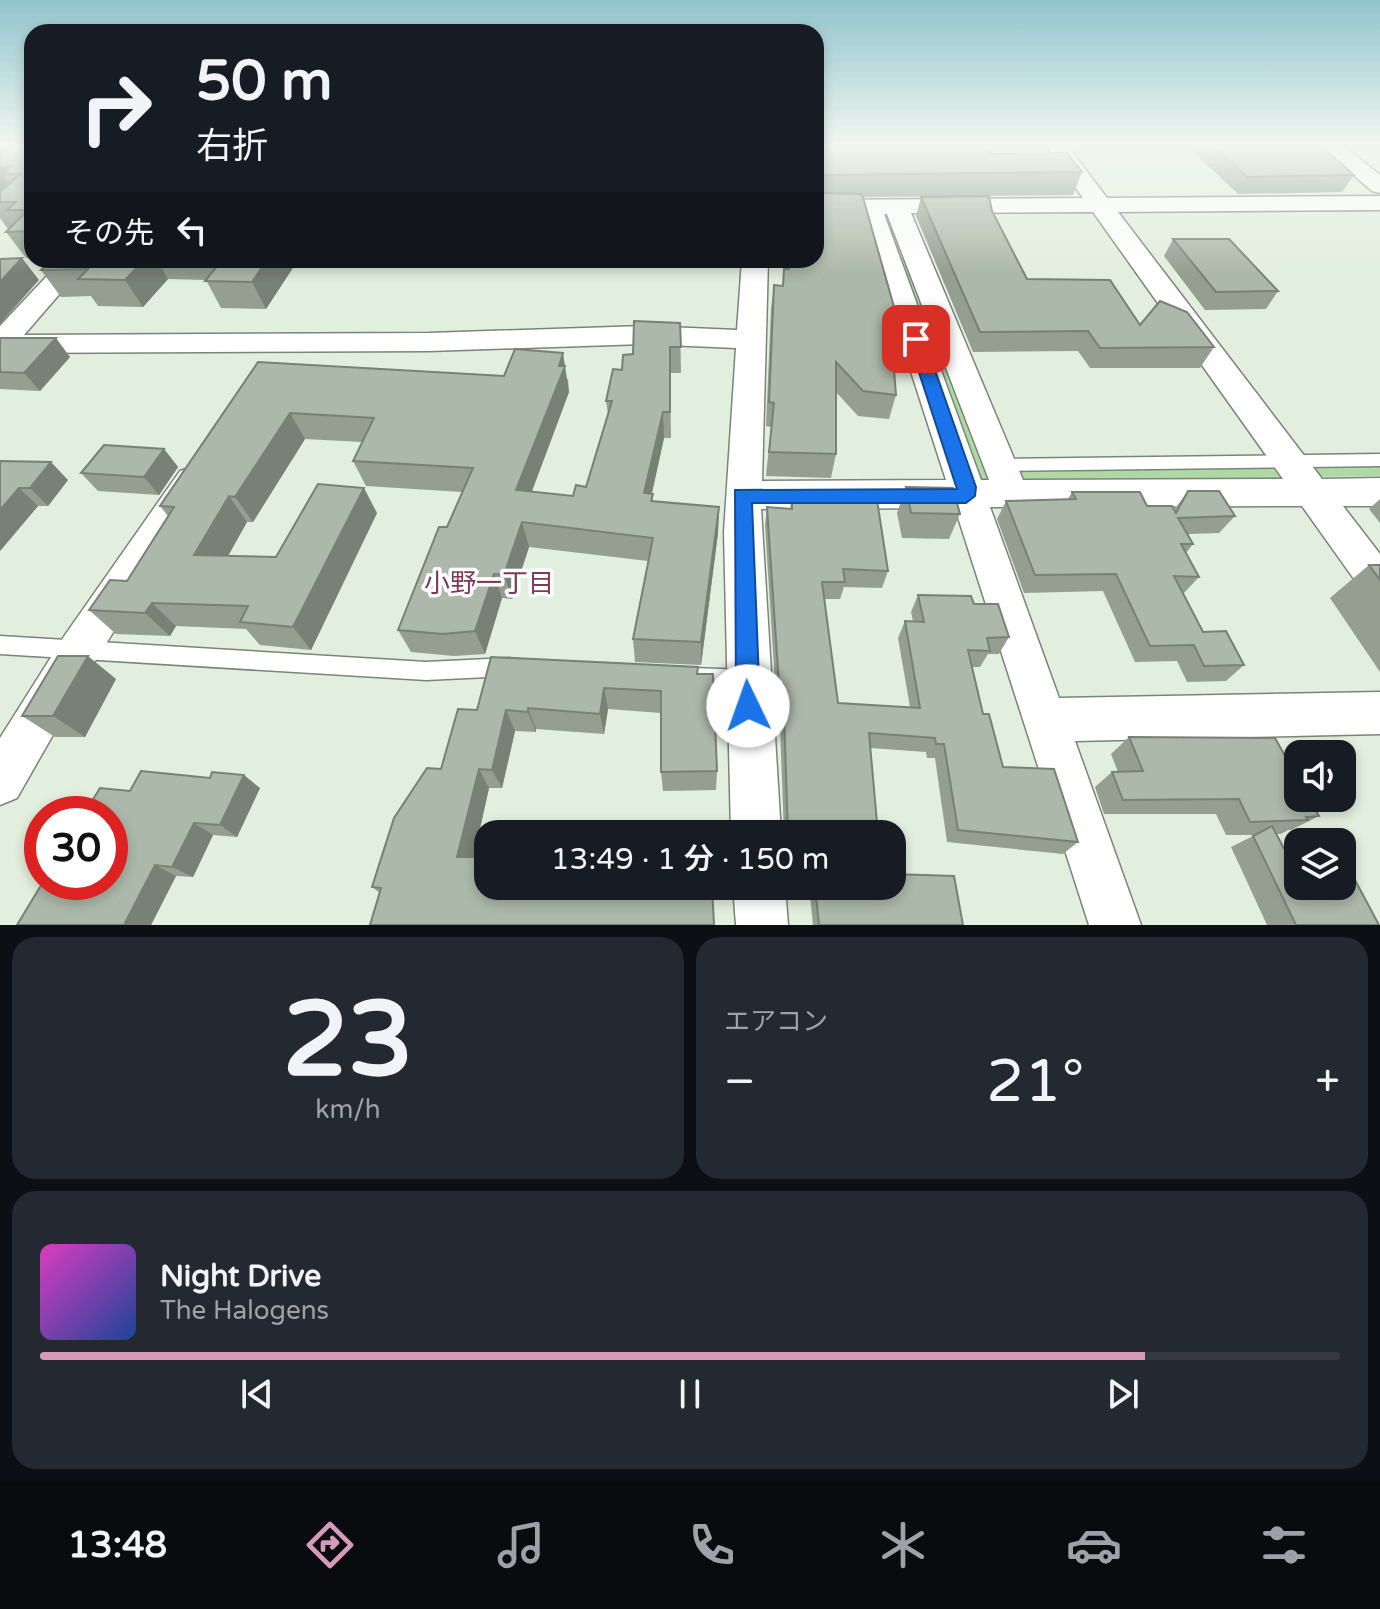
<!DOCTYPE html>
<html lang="ja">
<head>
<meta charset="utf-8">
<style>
	:root { --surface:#171b24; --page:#242831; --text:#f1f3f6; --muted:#9ea1a6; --line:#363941; --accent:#d599b9 }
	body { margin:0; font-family:"Varela Round","Noto Sans JP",sans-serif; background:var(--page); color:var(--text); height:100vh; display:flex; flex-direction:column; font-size:30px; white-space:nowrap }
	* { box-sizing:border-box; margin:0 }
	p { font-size:26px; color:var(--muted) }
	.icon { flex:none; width:44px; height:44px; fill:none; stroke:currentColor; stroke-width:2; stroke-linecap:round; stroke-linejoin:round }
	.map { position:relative; height:925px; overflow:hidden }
	.side { display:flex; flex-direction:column; gap:12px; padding:12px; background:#0d0f14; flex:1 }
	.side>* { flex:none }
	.hud { position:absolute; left:24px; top:24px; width:800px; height:244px; border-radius:24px; box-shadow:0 4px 12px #0003; background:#171b24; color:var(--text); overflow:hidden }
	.controls { position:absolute; left:1284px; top:740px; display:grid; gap:16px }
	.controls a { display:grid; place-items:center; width:72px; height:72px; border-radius:16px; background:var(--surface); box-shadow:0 4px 12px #0003; font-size:40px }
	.speed { position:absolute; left:24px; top:796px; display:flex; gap:16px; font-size:40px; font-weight:700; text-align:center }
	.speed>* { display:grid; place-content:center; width:104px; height:104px; border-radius:50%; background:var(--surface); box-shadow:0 4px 12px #0003; line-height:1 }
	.speed .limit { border:12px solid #d22; background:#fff; color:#111 }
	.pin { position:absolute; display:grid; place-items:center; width:68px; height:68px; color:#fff; margin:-34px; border-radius:16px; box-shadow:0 4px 12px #0006 }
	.me { position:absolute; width:88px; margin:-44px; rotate:357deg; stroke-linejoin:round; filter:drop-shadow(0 0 6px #0008) }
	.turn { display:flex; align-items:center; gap:28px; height:168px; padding:0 40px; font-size:36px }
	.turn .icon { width:104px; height:104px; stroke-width:2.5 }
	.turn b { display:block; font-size:56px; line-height:68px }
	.then { display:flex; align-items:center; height:76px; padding:0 40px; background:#0003; gap:16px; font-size:30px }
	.big { font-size:60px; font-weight:600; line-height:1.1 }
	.side .widget { flex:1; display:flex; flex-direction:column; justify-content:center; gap:12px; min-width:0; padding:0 28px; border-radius:24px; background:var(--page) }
	.side .dial { align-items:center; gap:0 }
	.dial b { font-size:104px; line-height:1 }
	.song { display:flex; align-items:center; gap:24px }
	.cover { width:96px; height:96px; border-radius:12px; background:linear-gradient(135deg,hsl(310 70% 55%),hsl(220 70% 35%)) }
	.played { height:8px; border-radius:4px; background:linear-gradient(90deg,var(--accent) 85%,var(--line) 85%) }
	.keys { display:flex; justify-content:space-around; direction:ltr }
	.heat { display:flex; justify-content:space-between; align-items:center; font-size:44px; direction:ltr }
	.side .tiles { flex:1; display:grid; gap:12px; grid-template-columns:1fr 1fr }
	.widget:last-child { grid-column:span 2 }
	.trip { position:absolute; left:474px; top:820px; width:432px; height:80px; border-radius:24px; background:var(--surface); box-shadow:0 4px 12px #0003; font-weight:600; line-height:80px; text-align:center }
	.tabs { display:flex; height:128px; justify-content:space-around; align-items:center; background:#090b0e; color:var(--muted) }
	.tabs .icon { width:56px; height:56px }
	.tabs .current { color:var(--accent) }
	.tabs b { font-size:36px; color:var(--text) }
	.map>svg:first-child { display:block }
</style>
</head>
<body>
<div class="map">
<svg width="1380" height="925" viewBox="0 0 1380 925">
	<rect width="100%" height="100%" fill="#e2eede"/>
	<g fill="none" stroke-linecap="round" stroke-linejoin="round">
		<!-- stream-far2 -->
		<polyline stroke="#afd9a4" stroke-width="6" points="905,260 912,279"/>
		<!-- stream-far1 -->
		<polyline stroke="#afd9a4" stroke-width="8" points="911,277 972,447"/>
		<!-- stream -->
		<g stroke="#afd9a4" stroke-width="10">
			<polyline points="971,445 983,478 997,477"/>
			<polyline points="1308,472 1380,471"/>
			<polyline points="1012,477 1289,473"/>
		</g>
		<!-- service casing -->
		<g stroke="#7a8577" stroke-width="3">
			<g id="service">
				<polygon points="1380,454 1380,466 998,471 990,465 998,459"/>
				<polygon points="0,636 426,662 509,658 516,660 519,667 516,674 509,676 426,680 0,654"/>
				<polygon points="692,668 746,670 753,672 756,679 753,686 746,688 692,686 685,684 682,677 685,670"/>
			</g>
		</g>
		<!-- minor casing -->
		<g stroke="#7a8577" stroke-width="3">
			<g id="minor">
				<path d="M1045 144H1066L1107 198 1380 196V210L1118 212 1322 479 1380 478V506H1343L1380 554V601L1366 596 1302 506 990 507 1059 698 1380 692V734L1075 741 1141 925H1089L955 508 761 509 781 834H731L724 532 736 348 644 344 429 351 0 353V326L62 260H89L24 335 429 333 644 326 737 330 742 260H768L762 481 946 480 860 214H816V200L1083 198ZM1093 212 1283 479 1023 480 911 213ZM884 214H887L989 480H981Z"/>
				<polygon points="1317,144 1341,144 1380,175 1380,193 1372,191"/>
				<polygon points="192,467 204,471 209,480 204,489 95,661 17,798 0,805 0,738 65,635 180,471"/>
				<polygon points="733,886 785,886 788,925 736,925"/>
			</g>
		</g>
		<!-- service -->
		<use href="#service" fill="#fff" fill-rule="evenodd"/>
		<!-- minor -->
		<use href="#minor" fill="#fff" fill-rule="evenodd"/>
	</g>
	<!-- wall -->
	<g fill="#949e91">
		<polygon points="0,144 32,144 32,258 26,258 6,232 8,229 0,218"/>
		<polygon points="816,144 992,154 1082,172 1073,195 863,197 898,321 892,344 896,395 889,419 858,416 836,392 836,454 831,478 766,476 771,427 766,426 771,309 774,285 782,286 787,269 787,260 816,260"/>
		<polygon points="1185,144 1319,144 1354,175 1342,192 1238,194"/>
		<polygon points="921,197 992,211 1027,279 1140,325 1214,347 1200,368 1090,368 1078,351 973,352 916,216"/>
		<polygon points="1173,239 1278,291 1266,309 1205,310 1164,256"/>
		<polygon points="50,260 298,260 266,309 221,308 206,280 168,279 143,307 98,306 91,296 61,297 41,270"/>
		<polygon points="680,323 681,373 670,373 671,438 664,438 652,494 653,494 653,501 719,507 718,533 701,665 635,662 633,639 648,561 529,547 512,599 502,598 485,654 454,656 411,652 398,630 447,527 462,492 366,486 353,461 362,442 305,439 253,522 247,522 228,556 276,557 377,513 311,650 260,645 246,629 176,626 170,636 116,634 89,610 127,581 168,516 160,506 258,362 568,379 569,392 532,491 573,496 586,487 608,414 606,401 622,370 633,354"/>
		<polygon points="0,338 70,357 40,391 0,389"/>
		<polygon points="164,449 178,467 159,495 98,491 81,473"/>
		<polygon points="0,461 68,480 48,506 38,506 0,551"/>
		<polygon points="906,487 960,514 949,539 902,538 897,513"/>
		<polygon points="1188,491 1235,516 1219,533 1188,534 1193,544 1186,553 1199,577 1183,594 1203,632 1244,665 1226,681 1187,682 1177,661 1135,662 1103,591 1024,593 997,519 1006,501 1068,499 1072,492 1174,510"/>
		<polygon points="792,494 835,499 888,571 882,588 844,587 840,599 824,599 838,703 910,707 898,638 905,621 913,621 911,612 918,595 974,604 1009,637 999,654 988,654 980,667 972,667 983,714 1003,767 1078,842 1063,854 947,842 935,758 927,758 926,752 870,748 878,834 784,834 779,699 776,699 765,525 767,507 790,509"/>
		<polygon points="1380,499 1380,523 1369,509"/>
		<polygon points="1369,565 1380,565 1380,672 1330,598"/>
		<polygon points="491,657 698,674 717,771 716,790 663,791 661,772 661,713 608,709 604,734 536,729 536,732 515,731 502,788 489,788 474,857 568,886 568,889 712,886 380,893 372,887 477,710"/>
		<polygon points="116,679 85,737 55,737 22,716"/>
		<polygon points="1129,737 1319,816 1291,830 1288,830 1281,834 1276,834 1298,886 1379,925 1267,925 1231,847 1255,835 1226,835 1216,814 1104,814 1095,787 1112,772 1118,772 1111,754"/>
		<polygon points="260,788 237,837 213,835 193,877 176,876 151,925 130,791"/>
		<polygon points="809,886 892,886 963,925 813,925"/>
	</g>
	<!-- shaded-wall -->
	<g fill="#788176">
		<polygon points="12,166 2,174 16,193 0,195 0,167"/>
		<polygon points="22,258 39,280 0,324 0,282"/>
		<polygon points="144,260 157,260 168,279 143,307 125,280"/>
		<polygon points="267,260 298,260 266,309 252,282"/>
		<polygon points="56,338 70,357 40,391 24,373"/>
		<polygon points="563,353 569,392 523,515 516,490"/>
		<polygon points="663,412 664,438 646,518 644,493"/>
		<polygon points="290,413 305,439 253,522 235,497"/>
		<polygon points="164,449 178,467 159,495 144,477"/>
		<polygon points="51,462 68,480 48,506 30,488"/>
		<polygon points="19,488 38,506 0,551 0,510"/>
		<polygon points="364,488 377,513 311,650 293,627"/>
		<polygon points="229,496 247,522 215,579 194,555"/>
		<polygon points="719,507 718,533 701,665 701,642"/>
		<polygon points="522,522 529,547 512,599 504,575"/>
		<polygon points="494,574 502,598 485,654 475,631"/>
		<polygon points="152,603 176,626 170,636 145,613"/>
		<polygon points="88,656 116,679 85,737 53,716"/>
		<polygon points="604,688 608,709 604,734 600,714"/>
		<polygon points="528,708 536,729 536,732 528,712"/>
		<polygon points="506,710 515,731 502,788 492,770"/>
		<polygon points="479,769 489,788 470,872 457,857"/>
		<polygon points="244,775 260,788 237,837 220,825"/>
		<polygon points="194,823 213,835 193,877 172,867"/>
		<polygon points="155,865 176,876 151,925 124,925"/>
		<polygon points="559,886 568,886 566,903 559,890"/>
	</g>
	<!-- building -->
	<g fill="#acb8a9" stroke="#788176" stroke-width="2">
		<polygon points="0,144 32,144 32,231 6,232 28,210 7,210 16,202 0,202 0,192 20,174 2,174 12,166 0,167"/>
		<polygon points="816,144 978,144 992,154 1067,153 1082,172 817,175 817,193 862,194 898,321 890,320 896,395 863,391 836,362 836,454 769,452 774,403 769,402 774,285 783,286 784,269 789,269 789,260 816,260"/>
		<polygon points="1211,144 1319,144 1354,175 1247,177"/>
		<polygon points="989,196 992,211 1027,279 1110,280 1140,325 1160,301 1187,312 1214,347 1100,348 1088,331 980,332 921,197"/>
		<polygon points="1173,239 1229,239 1278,291 1216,292"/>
		<polygon points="22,258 0,282 0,259"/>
		<polygon points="50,260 144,260 125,280 78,279 88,269 41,270"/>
		<polygon points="222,260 267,260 252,282 205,281"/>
		<polygon points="634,321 680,323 681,347 670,347 670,412 663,412 644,493 653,494 651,501 719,507 701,642 633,639 653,538 522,522 504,575 494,574 475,631 443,634 398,630 439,527 447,527 473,468 353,461 374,418 290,413 235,497 229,496 194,555 276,557 318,484 364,488 293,627 240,622 248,606 152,603 145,613 89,610 110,580 127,581 174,507 160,506 258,362 504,376 515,349 563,353 559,366 565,366 516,490 573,496 576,485 586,487 612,401 606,401 613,369 622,370 623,355 633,354"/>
		<polygon points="0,338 56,338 24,373 0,372"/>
		<polygon points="104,445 164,449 144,477 81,473"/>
		<polygon points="0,461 51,462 30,488 19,488 0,510"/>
		<polygon points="906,487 953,488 960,514 911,513"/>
		<polygon points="1188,491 1219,491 1235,516 1178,518 1193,544 1181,544 1199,577 1174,576 1203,632 1226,631 1244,665 1204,666 1194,645 1150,646 1116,574 1035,575 1006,501 1076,499 1072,492 1140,492 1147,506 1172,506 1176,513"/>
		<polygon points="835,493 835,499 877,500 888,571 843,569 845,582 822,582 838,703 920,708 905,621 924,622 918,595 971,596 974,604 998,604 1009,637 987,638 990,651 968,650 983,714 989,714 1003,767 1054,769 1078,842 958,830 944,744 936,744 935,738 869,733 878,834 788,834 783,684 779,684 767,507 792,509 792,494"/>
		<polygon points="1369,565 1380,565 1380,580"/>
		<polygon points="58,656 88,656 53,716 22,716"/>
		<polygon points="491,657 698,667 697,674 713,674 717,771 661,772 661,691 604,688 600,714 528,708 528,712 506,710 492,770 479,769 457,857 488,857 488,886 559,886 559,890 613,886 712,886 714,925 370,925 381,888 372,887 394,818 427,768 441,769 458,709 477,710"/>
		<polygon points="1129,737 1275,738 1298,779 1298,798 1308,798 1319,816 1306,817 1308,820 1250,822 1239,799 1123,800 1112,772 1143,771"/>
		<polygon points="141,771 210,778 212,772 244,775 220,825 194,823 172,867 155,865 124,925 17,925 43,882 110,882 110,814 84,814 100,788 130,791"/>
		<polygon points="1272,826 1298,875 1298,886 1342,886 1342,879 1354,878 1379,925 1296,925 1253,836"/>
		<polygon points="892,874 954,876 963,925 819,925 815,886 892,886"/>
	</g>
	<!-- sky -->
	<linearGradient id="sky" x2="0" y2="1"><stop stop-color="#91c3cd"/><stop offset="0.53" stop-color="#f2f7f0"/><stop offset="1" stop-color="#f2f7f0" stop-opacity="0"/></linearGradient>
	<rect width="1380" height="274" fill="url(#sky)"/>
	<!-- route -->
	<polygon fill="#1a73e8" stroke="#114b97" stroke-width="2" points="916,334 924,339 976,487 975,496 966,503 752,503 760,706 756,714 748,717 739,714 736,706 735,490 957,489 908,339"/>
	<g text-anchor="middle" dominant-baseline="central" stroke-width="7" stroke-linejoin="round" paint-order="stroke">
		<!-- neighbourhood labels -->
		<g font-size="26" fill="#7d3956" stroke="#fff">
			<text x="489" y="583">小野一丁目</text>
		</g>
	</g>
</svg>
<div class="controls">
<a><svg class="icon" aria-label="sound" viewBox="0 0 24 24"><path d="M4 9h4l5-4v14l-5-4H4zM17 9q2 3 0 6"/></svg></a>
<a><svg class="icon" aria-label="layers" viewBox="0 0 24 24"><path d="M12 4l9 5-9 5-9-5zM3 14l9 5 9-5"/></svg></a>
</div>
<div class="speed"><div class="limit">30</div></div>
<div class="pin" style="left:916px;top:339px;background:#d93025"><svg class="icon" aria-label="arrive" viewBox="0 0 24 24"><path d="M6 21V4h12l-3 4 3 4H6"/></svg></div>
<svg class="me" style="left:748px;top:706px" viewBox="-20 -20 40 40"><circle r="19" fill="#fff"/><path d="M0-13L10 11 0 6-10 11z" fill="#1a73e8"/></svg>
<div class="trip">13:49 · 1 分 · 150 m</div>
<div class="hud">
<div class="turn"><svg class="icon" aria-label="right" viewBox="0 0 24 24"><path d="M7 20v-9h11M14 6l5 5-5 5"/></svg><div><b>50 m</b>右折</div></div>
<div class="then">その先<svg class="icon" aria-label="left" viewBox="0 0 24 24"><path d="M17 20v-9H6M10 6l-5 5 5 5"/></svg></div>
</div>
</div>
<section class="side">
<div class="tiles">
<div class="widget dial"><b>23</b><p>km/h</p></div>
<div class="widget"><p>エアコン</p>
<div class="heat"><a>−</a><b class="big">21°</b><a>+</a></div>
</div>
<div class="widget">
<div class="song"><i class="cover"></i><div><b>Night Drive</b><p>The Halogens</p></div></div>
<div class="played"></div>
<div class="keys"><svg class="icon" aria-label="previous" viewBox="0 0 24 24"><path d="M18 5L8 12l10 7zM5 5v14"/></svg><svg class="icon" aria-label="pause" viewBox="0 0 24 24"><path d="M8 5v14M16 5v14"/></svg><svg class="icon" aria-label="next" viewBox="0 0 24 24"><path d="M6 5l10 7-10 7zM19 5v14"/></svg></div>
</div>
</div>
</section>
<nav class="tabs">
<b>13:48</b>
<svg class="icon current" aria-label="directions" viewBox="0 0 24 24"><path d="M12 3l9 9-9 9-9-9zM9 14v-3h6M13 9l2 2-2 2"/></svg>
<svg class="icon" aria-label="music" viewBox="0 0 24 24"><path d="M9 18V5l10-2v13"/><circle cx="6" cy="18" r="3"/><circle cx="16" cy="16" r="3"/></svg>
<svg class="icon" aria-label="phone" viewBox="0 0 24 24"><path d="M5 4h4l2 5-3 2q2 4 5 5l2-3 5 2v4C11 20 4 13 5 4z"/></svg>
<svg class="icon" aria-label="climate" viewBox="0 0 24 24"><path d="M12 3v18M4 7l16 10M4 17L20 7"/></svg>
<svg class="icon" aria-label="car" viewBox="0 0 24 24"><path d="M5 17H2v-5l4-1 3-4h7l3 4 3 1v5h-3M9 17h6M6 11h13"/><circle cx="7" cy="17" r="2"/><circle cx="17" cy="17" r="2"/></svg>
<svg class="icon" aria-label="filters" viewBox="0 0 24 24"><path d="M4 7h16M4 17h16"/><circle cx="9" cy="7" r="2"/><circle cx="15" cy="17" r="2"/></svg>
</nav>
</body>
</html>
